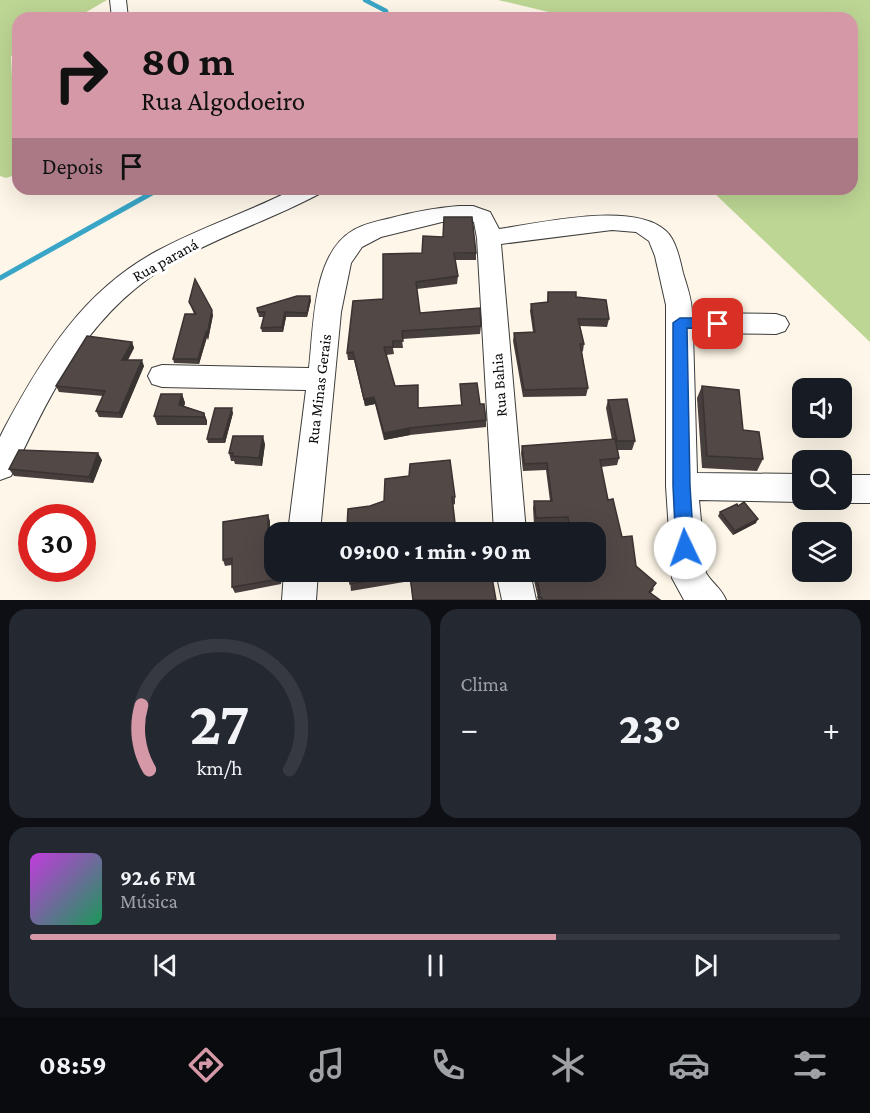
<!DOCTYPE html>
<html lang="pt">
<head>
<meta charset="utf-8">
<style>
	:root { --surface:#171b24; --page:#242831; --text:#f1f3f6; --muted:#9ea1a6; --line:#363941; --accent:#d598a7 }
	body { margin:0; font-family:"Crimson Pro",serif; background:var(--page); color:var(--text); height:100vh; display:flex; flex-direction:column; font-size:22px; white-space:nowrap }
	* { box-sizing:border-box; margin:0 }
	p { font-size:20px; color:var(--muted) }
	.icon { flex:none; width:33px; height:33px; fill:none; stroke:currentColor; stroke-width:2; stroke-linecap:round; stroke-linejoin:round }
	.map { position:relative; height:600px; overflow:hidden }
	.side { display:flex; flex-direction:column; gap:9px; padding:9px; background:#0d0f14; flex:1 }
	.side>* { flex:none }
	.hud { position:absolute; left:12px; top:12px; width:846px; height:183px; border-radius:18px; box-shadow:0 6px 24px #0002; background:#d598a7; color:#111; overflow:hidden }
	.buttons { position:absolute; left:792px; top:378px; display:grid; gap:12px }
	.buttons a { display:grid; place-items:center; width:60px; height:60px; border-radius:12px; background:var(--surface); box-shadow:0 6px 24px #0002; font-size:30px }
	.speed { position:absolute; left:18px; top:504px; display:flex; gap:12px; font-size:30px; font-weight:700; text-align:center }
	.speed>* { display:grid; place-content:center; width:78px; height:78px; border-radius:50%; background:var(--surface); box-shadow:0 6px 24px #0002; line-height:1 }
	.speed .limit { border:9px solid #d22; background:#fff; color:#111 }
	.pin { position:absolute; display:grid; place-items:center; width:51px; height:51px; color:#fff; margin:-26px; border-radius:12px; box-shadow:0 3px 9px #0006 }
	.me { position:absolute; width:66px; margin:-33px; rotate:357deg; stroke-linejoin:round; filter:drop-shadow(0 0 4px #0008) }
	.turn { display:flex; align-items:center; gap:21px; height:126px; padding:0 30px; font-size:27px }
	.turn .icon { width:78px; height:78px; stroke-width:2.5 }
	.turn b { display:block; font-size:42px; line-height:51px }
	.then { display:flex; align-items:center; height:57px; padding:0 30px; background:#0003; gap:12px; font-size:22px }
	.big { font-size:45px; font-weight:800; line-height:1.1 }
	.side .widget { flex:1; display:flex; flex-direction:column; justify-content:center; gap:9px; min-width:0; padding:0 21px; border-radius:18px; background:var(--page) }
	.side .dial { align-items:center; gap:0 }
	.dial svg { height:156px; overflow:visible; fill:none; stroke:var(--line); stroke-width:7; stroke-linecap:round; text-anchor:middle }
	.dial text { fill:var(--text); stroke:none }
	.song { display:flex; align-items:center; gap:18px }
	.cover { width:72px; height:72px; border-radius:9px; background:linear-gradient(135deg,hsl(290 70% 55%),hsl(150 70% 35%)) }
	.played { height:6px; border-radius:3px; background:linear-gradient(90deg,var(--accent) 65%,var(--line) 65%) }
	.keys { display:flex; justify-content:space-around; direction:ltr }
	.heat { display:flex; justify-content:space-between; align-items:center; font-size:33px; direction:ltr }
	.side .tiles { flex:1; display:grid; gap:9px; grid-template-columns:1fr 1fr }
	.widget:last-child { grid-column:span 2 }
	.trip { position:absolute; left:264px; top:522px; width:342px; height:60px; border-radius:18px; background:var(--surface); box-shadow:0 6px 24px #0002; font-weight:800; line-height:60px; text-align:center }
	.menu { display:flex; height:96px; justify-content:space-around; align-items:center; background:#090b0e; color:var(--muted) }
	.menu .icon { width:42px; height:42px }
	.menu .active { color:var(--accent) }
	.menu b { font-size:27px; color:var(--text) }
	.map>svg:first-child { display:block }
</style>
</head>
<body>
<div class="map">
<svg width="870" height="600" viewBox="0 0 870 600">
	<rect width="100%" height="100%" fill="#fef6e8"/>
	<!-- forest -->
	<g fill="#bdd694">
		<polygon points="0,0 107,0 76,18 18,18 18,51 11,56 12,78 18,78 18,174 6,178 0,176"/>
		<polygon points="498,0 870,0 870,342 710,189 852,189 852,18 559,18 557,14"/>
	</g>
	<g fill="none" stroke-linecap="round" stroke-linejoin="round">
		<!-- stream-far1 -->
		<polyline stroke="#39a6c7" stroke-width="4.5" points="365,0 386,11 388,18"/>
		<!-- stream -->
		<polyline stroke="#39a6c7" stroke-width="5" points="0,278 159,189"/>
		<!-- street casing -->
		<g stroke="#3d3d3d" stroke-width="2">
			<g id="street">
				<polygon points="110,0 126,0 128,18 112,18"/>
				<path d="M294 189H322L319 194C272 219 220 236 174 262 88 311 52 391 11 476L0 480V437L5 427C43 356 84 290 157 251 201 227 249 212 294 189Z"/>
				<path d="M459 206H473L490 212 499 229C542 223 633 201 666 231 676 240 680 260 683 273 687 286 692 300 692 313L776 314 785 317 789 324 785 331 776 334 693 333 697 473 802 474V500H808L802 502 699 500 706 573C713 584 721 588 726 600H684L672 578 666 486V305L655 256 649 241 636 232 612 230 501 244 526 532H494L477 238 474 222H442L381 237 362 247 351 263 341 312 320 532H288L306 390 162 387 152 384 148 376 152 368 162 365 309 368C314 327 312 255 352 231 363 224 378 221 391 218 413 212 435 208 459 206Z"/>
				<polygon points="842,475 870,475 870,503 842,503 833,500 842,500"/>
				<polygon points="284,572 318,572 316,600 282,600"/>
				<polygon points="496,572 530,572 536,600 502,600"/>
			</g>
		</g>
		<!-- street -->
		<use href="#street" fill="#fff" fill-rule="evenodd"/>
	</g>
	<!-- wall -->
	<g fill="#473f3d">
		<polygon points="476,253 476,260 455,260 458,276 457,284 417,289 420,313 481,326 480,334 402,339 403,348 393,348 394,354 386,355 395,386 418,408 461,405 460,384 480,404 486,420 486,427 410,435 384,440 375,404 365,406 354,360 348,360 347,353 383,299 383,254"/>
		<polygon points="548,292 576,297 609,319 607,327 580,326 584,344 583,351 582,352 588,388 586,396 523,397 513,341 514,333 533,332 530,311 531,304 547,303"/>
		<polygon points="311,300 307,317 286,317 283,332 262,332 261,328 264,317 259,317 257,308"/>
		<polygon points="189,302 213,315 208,340 207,337 199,364 174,363 173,359 194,314"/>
		<polygon points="132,342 134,348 128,360 144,366 122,418 99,417 96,411 103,396 59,392 56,386"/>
		<polygon points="702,386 743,430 763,459 757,471 702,468 697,398"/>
		<polygon points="182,394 185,403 184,406 204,413 207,421 207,425 157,425 154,416"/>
		<polygon points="608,400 635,441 632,450 618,450 619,458 617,465 601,467 608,500 622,537 636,566 654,589 651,593 660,600 537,600 538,598 532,572 596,572 596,532 567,532 566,524 534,525 533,508 534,501 550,501 546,470 523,471 521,453 522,446 612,440 606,408"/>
		<polygon points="233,413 225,443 208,443 207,439"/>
		<polygon points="265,444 262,466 235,464 234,461 231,461 229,453"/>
		<polygon points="102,460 93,483 14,476 9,469"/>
		<polygon points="455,497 455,504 453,505 456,532 348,532 347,527"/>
		<polygon points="738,506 756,523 733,535 718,516 720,512"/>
		<polygon points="270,521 270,538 272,537 274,543 274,552 282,572 281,584 235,593 232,587 232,565 225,566 223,560"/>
		<polygon points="349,572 491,572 496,600 413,600 410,581 351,591"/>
	</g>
	<!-- shaded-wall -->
	<g fill="#393332">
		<polygon points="310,296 311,300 307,317 307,313"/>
		<polygon points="212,310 213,315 208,340 207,335"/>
		<polygon points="285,312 286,317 283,332 282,327"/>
		<polygon points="206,332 207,337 199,364 198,359"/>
		<polygon points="132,342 134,348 125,365 122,360"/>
		<polygon points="142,360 144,366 122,418 119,413"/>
		<polygon points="182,394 185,403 182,413 179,405"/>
		<polygon points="374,397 375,404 365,406 364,399"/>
		<polygon points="232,408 233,413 225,443 223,439"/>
		<polygon points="204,413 207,421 207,425 204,417"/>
		<polygon points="410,428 410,435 384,440 384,433"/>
		<polygon points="263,436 265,444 262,466 259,458"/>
		<polygon points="98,453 102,460 93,483 89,477"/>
		<polygon points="268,515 270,521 270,544 268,538"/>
		<polygon points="758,519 756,523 733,535 735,531"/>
		<polygon points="280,572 282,572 281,584 279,579"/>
	</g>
	<!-- building -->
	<g fill="#524947" stroke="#393332" stroke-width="1.5">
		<polygon points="444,217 472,217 476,253 454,253 458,276 416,282 420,313 480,308 481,326 402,331 403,341 393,341 393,347 384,347 395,386 418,385 418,408 462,405 460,384 477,383 480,404 484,404 486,420 410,428 384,433 374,397 364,399 353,352 347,353 353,301 383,299 383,254 422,253 423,236 443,237"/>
		<polygon points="195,279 212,310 207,335 206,332 198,359 173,359 185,314 196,314 189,302"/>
		<polygon points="548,292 576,292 576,297 606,300 609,319 578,319 584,344 580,344 588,388 524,390 514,333 535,332 531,304 548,302"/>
		<polygon points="297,296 310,296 307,313 285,312 282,327 261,328 265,312 258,312 257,308"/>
		<polygon points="87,336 132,342 122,360 142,360 119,413 96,411 105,391 56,386"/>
		<polygon points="702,386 739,390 743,430 759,432 763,459 707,456"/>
		<polygon points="161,394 182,394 179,405 204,413 204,417 154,416"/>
		<polygon points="627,399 635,441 617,441 608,400"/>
		<polygon points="215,408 232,408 223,439 207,439"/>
		<polygon points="233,436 263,436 259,458 232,456 233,453 229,453"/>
		<polygon points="615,439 619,458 600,460 608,500 613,499 622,537 632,536 636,566 656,583 649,592 660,600 543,600 541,597 538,597 540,593 535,572 596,572 596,532 570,532 568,517 536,518 534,501 552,501 547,463 524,464 522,446"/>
		<polygon points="19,450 98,453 89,477 9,469"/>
		<polygon points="450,460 455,497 452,497 456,532 350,532 349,527 347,527 348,509 370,506 384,501 385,479 409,476 410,464"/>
		<polygon points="744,502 758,519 735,531 720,512 737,504 738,506"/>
		<polygon points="268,515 268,538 272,537 273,553 274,552 274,572 280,572 279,579 232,587 232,558 223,560 223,522"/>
		<polygon points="349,572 491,572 496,600 413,600 410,574 350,584"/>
	</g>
	<!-- route -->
	<polygon fill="#1a73e8" stroke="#114b97" stroke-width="1.5" points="680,318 718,318 725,324 718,329 687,328 690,486 694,548 691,554 685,556 679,554 676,548 673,486 673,323"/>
	<g text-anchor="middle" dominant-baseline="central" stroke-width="6" stroke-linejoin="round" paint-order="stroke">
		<!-- street labels -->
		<g font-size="16" fill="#0a0a0a" stroke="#fff">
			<text transform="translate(165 260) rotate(-29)">Rua paraná</text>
			<text transform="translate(499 385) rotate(-94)">Rua Bahia</text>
			<text transform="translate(319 389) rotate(-83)">Rua Minas Gerais</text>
		</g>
	</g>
</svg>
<div class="buttons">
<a><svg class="icon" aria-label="sound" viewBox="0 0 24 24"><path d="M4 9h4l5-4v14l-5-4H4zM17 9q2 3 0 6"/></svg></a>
<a><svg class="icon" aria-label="search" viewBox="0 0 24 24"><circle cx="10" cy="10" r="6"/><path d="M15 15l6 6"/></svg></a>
<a><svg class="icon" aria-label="layers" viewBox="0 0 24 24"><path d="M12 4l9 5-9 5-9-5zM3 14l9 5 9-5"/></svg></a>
</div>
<div class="speed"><div class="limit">30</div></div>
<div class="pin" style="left:718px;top:324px;background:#d93025"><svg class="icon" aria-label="arrive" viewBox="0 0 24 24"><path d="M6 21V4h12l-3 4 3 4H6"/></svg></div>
<svg class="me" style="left:685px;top:548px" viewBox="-20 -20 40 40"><circle r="19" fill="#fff"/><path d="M0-13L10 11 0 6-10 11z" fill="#1a73e8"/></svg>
<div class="trip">09:00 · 1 min · 90 m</div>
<div class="hud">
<div class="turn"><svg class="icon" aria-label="right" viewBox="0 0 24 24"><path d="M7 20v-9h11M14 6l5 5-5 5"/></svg><div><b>80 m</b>Rua Algodoeiro</div></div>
<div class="then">Depois<svg class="icon" aria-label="arrive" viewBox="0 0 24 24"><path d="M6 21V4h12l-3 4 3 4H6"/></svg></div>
</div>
</div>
<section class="side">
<div class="tiles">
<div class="widget dial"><svg viewBox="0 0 100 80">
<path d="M14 69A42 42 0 1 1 86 69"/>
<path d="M14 69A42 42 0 0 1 10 36" stroke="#d598a7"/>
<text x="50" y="56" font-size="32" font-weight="700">27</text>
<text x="50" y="72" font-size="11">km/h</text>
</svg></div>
<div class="widget"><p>Clima</p>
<div class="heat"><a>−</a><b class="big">23°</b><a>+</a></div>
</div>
<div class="widget">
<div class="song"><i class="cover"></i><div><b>92.6 FM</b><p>Música</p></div></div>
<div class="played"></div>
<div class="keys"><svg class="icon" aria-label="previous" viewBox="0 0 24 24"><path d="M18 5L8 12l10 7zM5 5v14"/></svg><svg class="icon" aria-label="pause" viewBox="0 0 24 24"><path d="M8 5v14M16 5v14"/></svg><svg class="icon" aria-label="next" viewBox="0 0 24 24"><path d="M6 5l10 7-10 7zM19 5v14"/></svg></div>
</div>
</div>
</section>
<nav class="menu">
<b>08:59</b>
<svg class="icon active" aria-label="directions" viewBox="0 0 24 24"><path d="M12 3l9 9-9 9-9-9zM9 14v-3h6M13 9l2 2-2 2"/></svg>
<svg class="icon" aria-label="music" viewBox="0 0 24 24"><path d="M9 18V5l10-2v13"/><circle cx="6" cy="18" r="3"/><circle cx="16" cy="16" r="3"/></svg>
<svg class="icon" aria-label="phone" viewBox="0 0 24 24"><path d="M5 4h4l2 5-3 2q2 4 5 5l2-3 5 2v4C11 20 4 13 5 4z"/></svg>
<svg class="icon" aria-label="climate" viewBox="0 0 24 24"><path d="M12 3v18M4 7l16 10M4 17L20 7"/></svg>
<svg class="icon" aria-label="car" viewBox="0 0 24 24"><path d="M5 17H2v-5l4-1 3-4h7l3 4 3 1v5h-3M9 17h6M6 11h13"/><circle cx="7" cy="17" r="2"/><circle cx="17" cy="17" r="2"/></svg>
<svg class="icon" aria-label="filters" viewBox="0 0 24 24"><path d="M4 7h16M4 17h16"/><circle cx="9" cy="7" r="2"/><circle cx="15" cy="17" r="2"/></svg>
</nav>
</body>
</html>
